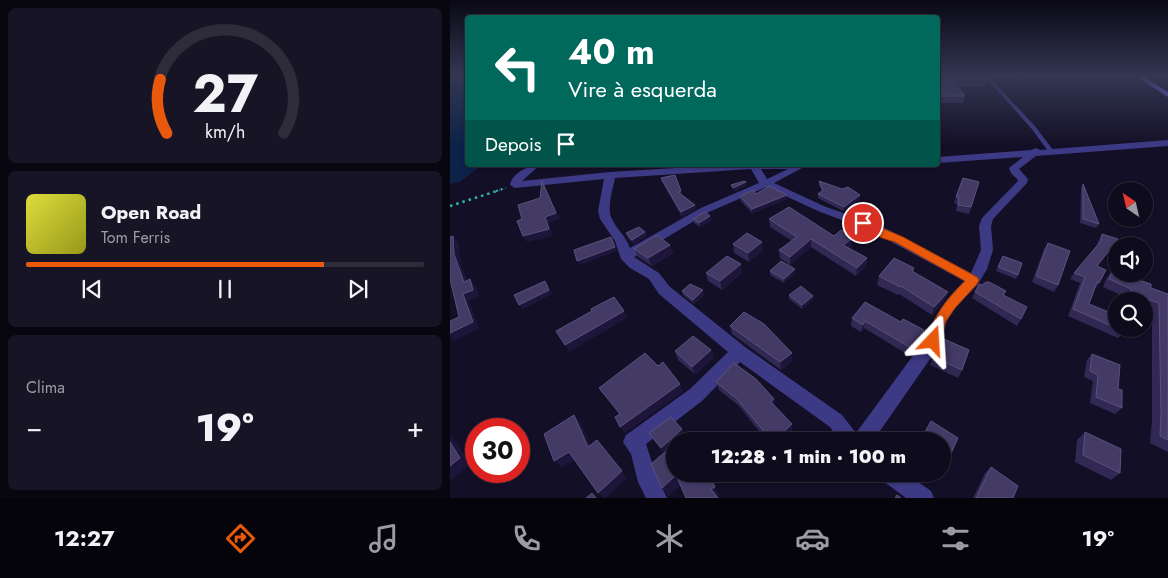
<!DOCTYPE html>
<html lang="pt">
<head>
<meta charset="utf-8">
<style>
	:root { --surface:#0e0b1c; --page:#171425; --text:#f1f3f6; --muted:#9b9ba3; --line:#2e2b3b; --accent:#ea580c }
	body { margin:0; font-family:Jost,sans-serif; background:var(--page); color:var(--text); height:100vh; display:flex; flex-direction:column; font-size:19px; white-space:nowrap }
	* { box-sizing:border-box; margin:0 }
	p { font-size:16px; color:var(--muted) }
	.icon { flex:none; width:28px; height:28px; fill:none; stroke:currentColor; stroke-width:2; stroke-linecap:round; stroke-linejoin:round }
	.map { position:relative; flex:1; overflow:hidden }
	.drawer { display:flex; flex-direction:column; gap:8px; padding:8px; background:#08060f; width:450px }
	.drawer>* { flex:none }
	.top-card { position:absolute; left:15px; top:15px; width:475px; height:152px; border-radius:5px; box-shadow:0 1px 4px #0004,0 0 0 1px var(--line); background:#00695c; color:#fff; overflow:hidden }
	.needle { width:32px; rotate:326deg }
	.buttons { position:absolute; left:658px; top:182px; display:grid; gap:10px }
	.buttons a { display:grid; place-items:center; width:45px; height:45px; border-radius:50%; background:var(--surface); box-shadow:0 1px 4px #0004,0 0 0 1px var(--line); font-size:25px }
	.speed { position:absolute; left:15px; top:418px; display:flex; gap:10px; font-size:25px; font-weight:700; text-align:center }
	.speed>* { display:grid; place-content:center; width:65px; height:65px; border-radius:50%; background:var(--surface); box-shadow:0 1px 4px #0004,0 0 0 1px var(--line); line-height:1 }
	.speed .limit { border:8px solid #d22; background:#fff; color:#111 }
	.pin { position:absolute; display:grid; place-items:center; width:42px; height:42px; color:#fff; margin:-21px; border:2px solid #fff; border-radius:50%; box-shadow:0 1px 5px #0007 }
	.me { position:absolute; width:55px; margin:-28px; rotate:20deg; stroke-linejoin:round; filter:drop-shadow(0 0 4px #0008) }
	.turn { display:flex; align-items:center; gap:18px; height:105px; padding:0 20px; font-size:22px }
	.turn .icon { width:65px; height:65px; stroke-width:2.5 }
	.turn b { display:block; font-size:35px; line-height:42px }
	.then { display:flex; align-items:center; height:48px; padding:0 20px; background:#0003; gap:10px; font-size:19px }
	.big { font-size:38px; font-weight:800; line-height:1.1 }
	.drawer .widget { flex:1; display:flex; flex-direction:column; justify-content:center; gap:8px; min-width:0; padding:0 18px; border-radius:8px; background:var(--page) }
	.drawer .dial { align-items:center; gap:0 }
	.dial svg { height:130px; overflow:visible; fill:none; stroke:var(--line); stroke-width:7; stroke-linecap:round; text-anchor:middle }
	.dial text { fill:var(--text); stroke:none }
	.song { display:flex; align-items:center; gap:15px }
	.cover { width:60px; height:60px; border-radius:8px; background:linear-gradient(135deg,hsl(60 70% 55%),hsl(60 70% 35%)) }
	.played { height:5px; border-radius:2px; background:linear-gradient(90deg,var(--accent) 75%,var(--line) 75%) }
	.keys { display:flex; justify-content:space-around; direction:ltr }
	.heat { display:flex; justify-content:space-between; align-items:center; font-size:28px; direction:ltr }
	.trip { position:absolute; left:216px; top:432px; width:285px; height:50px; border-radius:25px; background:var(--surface); box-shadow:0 1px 4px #0004,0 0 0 1px var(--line); font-weight:800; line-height:50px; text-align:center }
	.tabs { display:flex; height:80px; justify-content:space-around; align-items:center; background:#06040b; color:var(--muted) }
	.tabs .icon { width:35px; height:35px }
	.tabs .selected { color:var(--accent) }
	.tabs b { font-size:22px; color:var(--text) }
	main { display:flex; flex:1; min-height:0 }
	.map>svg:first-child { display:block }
</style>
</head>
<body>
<main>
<section class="drawer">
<div class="widget dial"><svg viewBox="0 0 100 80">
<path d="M14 69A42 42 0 1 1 86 69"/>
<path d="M14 69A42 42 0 0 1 10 36" stroke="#ea580c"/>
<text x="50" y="56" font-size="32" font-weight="700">27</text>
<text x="50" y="72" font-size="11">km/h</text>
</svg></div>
<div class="widget">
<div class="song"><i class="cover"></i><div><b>Open Road</b><p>Tom Ferris</p></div></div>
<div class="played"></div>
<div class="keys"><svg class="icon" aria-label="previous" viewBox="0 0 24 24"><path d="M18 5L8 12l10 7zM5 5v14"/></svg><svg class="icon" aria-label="pause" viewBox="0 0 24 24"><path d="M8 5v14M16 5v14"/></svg><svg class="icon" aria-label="next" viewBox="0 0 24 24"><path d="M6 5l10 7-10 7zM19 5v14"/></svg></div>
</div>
<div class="widget"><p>Clima</p>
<div class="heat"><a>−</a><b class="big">19°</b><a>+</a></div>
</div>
</section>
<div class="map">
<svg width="718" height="498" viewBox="0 0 718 498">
	<rect width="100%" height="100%" fill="#130f26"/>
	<!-- water -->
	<polygon fill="#0c2248" points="0,76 17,76 18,165 32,165 10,182 0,184"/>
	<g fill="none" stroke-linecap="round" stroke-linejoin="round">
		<!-- path-far1 -->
		<polyline stroke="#2fb8b0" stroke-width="2" stroke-dasharray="2 3" stroke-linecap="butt" points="46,191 56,188"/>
		<!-- path -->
		<polyline stroke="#2fb8b0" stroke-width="2.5" stroke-dasharray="2.5 4" stroke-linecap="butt" points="0,206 50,190"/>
		<!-- service -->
		<polygon fill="#3d3a85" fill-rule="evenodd" points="534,76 538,76 585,126 603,150 602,151 598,151 581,128"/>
		<!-- minor -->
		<g fill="#3d3a85" fill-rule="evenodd">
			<path d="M718 140V146L586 156 569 169 578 179 577 183 543 219 541 226 543 250 537 269 528 284 505 308 497 321 489 346 423 441H389L380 427 290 362 252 401 196 444 207 478 217 498H196L188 482 181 454 173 442 176 435 240 389 278 352 209 294 199 279 180 268 171 259 165 241 150 219 148 211 154 179 65 188 60 185C62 173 79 165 90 165L72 181 160 172 273 165H406L401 168H352L324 183 376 207 431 226 521 273 531 250 529 226 532 218 567 182 568 180 561 173 559 168 573 157 488 163V157L581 150 586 148 590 150ZM301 169 309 183 251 208 180 248C176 236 166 229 161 217 157 206 163 189 165 178ZM311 169H338L317 179ZM316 187 368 211 423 232 514 281C496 299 485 314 476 338L406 433 392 415 295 347 219 286 209 273 184 257 259 212Z"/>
			<polygon points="430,474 457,474 481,491 484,498 456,498 433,481"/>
		</g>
		<!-- secondary -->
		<polygon fill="#6f6bff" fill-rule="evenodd" points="685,76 693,76 718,92 718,97"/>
	</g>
	<!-- wall -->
	<g fill="#312854">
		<polygon points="488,76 538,79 536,86 508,86 515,96 513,103 488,103"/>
		<polygon points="211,178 231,191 232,195 245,205 246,209 232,217 212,182"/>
		<polygon points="513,178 529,182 519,214 506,211 507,204 504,203"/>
		<polygon points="369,181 410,199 393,211 368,198 368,194 372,191 369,185"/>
		<polygon points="633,184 649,224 646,228 630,223 631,188"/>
		<polygon points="306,194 337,199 302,213 290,200 290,196"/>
		<polygon points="260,216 261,221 250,227 244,223 243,219"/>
		<polygon points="319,219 384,236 402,246 399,248 417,258 416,266 406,276 361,247 340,265 330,258 329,250 342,241 320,227"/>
		<polygon points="195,232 197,236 184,244 178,238 176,233"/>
		<polygon points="652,234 668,239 647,266 649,283 644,290 639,304 666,315 666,329 675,329 674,332 668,338 618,316 630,283 620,279 624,273 647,246 648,241"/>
		<polygon points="598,243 608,285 604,292 582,282 594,249"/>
		<polygon points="283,244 313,250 299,262 284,253"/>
		<polygon points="220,245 223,253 202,266 188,257 184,249"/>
		<polygon points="553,256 568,275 566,279 546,271"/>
		<polygon points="464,268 463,272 495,300 482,315 449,294 448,295 427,285 429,276"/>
		<polygon points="320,271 345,273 334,283 320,275"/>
		<polygon points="662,271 701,288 718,294 718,452 700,443 702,420 702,311 694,309 694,301 674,301 675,297 653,287 656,279"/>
		<polygon points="256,273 292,273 272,290 258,281"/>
		<polygon points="532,285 556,291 554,296 571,319 567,326 522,298 525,292"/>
		<polygon points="232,291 254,295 244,304 233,295"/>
		<polygon points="339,295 363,300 352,309 339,299"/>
		<polygon points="415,302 472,337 460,356 414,328 411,332 401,326 402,318"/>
		<polygon points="280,326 343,361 331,370 282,334"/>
		<polygon points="261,350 264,358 245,374 228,360 225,351"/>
		<polygon points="642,354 668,389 672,408 665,414 640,403 643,381 634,377 637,360"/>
		<polygon points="483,357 512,370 508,378 480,365"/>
		<polygon points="266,382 324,399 325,407 342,432 332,441 317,441 289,406 269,390"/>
		<polygon points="232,429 235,436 222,448 225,474 269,495 230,485 218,496 214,453 199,433"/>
		<polygon points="635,432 670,473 661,480 625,462 627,440"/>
		<polygon points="492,441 495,467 492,471"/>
		<polygon points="541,467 563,498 523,498 535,473"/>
	</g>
	<!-- shaded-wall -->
	<g fill="#1d163a">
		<polygon points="92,181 110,219 99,223 103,236 77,242 73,236 95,217"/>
		<polygon points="296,182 296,186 284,192 283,188"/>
		<polygon points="337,195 337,199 302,213 302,209"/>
		<polygon points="410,195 410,199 393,211 394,207"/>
		<polygon points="245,205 246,209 232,217 231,212"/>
		<polygon points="260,216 261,221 250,227 249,223"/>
		<polygon points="195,232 197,236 184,244 182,240"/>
		<polygon points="3,236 9,243 10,261 20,288 14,282 4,254"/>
		<polygon points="161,237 167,251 130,265 127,261"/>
		<polygon points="403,238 402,246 393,253 393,245"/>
		<polygon points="361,239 361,247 340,265 340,257"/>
		<polygon points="312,242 313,250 299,262 298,253"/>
		<polygon points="220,245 223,253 202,266 198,258"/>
		<polygon points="417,258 416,266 406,276 407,268"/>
		<polygon points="291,264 292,273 272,290 270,281"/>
		<polygon points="345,269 345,273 334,283 334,279"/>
		<polygon points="20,279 26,286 29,296 19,301 29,328 4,341 0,337 0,333 23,322 13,294"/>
		<polygon points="95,281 102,294 73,309 69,305"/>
		<polygon points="253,290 254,295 244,304 243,300"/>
		<polygon points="498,292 495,300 482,315 484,307"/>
		<polygon points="363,296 363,300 352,309 352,305"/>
		<polygon points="174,311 177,318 119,352 115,345"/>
		<polygon points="415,321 414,328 411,332 413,325"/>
		<polygon points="474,330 472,337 460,356 463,349"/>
		<polygon points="261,350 264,358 245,374 242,367"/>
		<polygon points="342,353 343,361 331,370 330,362"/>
		<polygon points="230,384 233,392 175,433 170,427"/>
		<polygon points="324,399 325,407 322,410 321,402"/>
		<polygon points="124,415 131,423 145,454 138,447"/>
		<polygon points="342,424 342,432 332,441 324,441"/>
		<polygon points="232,429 235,436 229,441 225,441 225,445 215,454 211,448"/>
		<polygon points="0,434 21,464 0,481"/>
		<polygon points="147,440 177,478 156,498 154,498 148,493"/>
		<polygon points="119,452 126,459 112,468 104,461"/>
		<polygon points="226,475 231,484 218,496 212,488"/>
		<polygon points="265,487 269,495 265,497 261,489"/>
	</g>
	<!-- building -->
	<g fill="#433a66" stroke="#5a527e">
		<polygon points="488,76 536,76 538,79 503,80 515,96 488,96"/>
		<polygon points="225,175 231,191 228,192 245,205 231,212 211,178"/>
		<polygon points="513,178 529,182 521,207 508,205 509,197 506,197"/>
		<polygon points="92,181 106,213 95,217 99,229 73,236 67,221 72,219 68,205 90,198"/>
		<polygon points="294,181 296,182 283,188 281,185"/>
		<polygon points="369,181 392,189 398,187 410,195 394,207 368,194 373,190"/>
		<polygon points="633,184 649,224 633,219"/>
		<polygon points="319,186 337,195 302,209 290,196 303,190 306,194"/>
		<polygon points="339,207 384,236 391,230 403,238 393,245 417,258 407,268 361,239 340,257 329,250 347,237 319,219"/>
		<polygon points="255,212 260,216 249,223 243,219"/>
		<polygon points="189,227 195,232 182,240 176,233"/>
		<polygon points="297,233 312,242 298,253 283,244"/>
		<polygon points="652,234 668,239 647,266 656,270 649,283 647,282 639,304 666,315 666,328 623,309 635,277 624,273 651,241"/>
		<polygon points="207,235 220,245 198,258 184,249"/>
		<polygon points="3,236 4,254 14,282 20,279 23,290 13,294 23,322 0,333 0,321 9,317 0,279 0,237"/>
		<polygon points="161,237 165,247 127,261 124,250"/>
		<polygon points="598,243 620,251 608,285 586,276"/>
		<polygon points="277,256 291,264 270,281 256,273"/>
		<polygon points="553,256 572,263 568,275 548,267"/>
		<polygon points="444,258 464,268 462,271 498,292 484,307 451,286 450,287 429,276"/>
		<polygon points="331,261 345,269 334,279 320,271"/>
		<polygon points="662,271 666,272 666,274 671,274 701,284 701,288 718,294 718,440 710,436 711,413 709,303 681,294 681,289 659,279"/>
		<polygon points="95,281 99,290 69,305 64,295"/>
		<polygon points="536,282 539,282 556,291 553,295 577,307 571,319 525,292 529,284 532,285"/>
		<polygon points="240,284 253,290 243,300 232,291"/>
		<polygon points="351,286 363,296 352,305 339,295"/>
		<polygon points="164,297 174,311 115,345 106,331 142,311 141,309"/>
		<polygon points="415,302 451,322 453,319 474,330 463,349 415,321 413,325 402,318"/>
		<polygon points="294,312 314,324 342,353 330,362 280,326"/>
		<polygon points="667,329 675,329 674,332"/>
		<polygon points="243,336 261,350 242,367 225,351"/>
		<polygon points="494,339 519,350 512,370 483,357"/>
		<polygon points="195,353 208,366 213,362 230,384 170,427 165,417 170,414 149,388"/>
		<polygon points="642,354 670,365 668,389 672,390 672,408 646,397 648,375 640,371"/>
		<polygon points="284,363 306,379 324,399 321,402 342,424 324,441 322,441 287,399 266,382"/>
		<polygon points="124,415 138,447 147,440 172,471 148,493 119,452 104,461 94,434"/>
		<polygon points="221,417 232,429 211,448 199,433"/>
		<polygon points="481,421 508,438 495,467 492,465 492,441 470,441"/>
		<polygon points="635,432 671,449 670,473 633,455"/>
		<polygon points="0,442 10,458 0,466"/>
		<polygon points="221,447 225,452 225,474 258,474 265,487 261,489 268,498 236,498 226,475 212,488 201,464"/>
		<polygon points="541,467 568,486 563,498 526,498"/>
		<polygon points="142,493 146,498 136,498"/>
		<polygon points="447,495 451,498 445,498"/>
	</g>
	<!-- sky -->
	<linearGradient id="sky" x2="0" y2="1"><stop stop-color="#0a0815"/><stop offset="0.52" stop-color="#333752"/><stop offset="1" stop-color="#333752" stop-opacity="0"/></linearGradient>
	<rect width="718" height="146" fill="url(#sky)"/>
	<!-- route -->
	<path fill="#ea580c" stroke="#983908" d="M413 220 453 237 527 277 529 280 527 284 505 308 496 321 488 346 483 347 478 346 476 341C485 314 495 301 515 281L445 242 432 238 409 225 408 223 409 221Z"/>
</svg>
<div class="buttons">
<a><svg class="needle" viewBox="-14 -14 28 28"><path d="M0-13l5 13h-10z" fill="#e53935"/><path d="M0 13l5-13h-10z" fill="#9b9ba3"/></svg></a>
<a><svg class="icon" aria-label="sound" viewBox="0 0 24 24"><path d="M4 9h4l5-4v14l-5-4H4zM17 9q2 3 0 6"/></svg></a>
<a><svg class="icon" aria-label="search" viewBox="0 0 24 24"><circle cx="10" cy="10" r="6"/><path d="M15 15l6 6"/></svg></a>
</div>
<div class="speed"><div class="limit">30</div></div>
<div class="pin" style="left:413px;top:223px;background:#d93025"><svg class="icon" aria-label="arrive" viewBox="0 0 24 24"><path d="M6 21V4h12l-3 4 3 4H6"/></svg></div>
<svg class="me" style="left:483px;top:341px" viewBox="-20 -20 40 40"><path d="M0-17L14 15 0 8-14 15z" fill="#ea580c" stroke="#fff" stroke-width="4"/></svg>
<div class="trip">12:28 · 1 min · 100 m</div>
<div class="top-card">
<div class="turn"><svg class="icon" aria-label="left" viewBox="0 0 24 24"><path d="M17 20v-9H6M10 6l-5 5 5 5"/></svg><div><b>40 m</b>Vire à esquerda</div></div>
<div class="then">Depois<svg class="icon" aria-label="arrive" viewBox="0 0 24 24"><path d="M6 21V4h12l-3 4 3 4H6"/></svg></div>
</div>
</div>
</main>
<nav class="tabs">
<b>12:27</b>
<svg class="icon selected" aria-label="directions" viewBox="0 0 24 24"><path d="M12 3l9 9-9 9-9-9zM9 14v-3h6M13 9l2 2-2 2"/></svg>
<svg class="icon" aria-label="music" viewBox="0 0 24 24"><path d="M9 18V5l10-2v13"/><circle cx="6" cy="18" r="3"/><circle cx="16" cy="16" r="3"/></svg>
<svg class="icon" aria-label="phone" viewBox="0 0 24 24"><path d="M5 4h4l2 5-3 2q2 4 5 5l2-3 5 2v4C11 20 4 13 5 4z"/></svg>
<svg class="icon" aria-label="climate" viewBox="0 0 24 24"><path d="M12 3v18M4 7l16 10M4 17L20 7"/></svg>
<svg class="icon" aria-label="car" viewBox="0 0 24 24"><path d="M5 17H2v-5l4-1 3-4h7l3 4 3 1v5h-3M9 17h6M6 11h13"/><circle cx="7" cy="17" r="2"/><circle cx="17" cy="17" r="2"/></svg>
<svg class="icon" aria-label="filters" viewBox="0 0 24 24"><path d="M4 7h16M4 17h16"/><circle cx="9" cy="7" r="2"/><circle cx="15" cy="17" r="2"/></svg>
<b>19°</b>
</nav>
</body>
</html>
